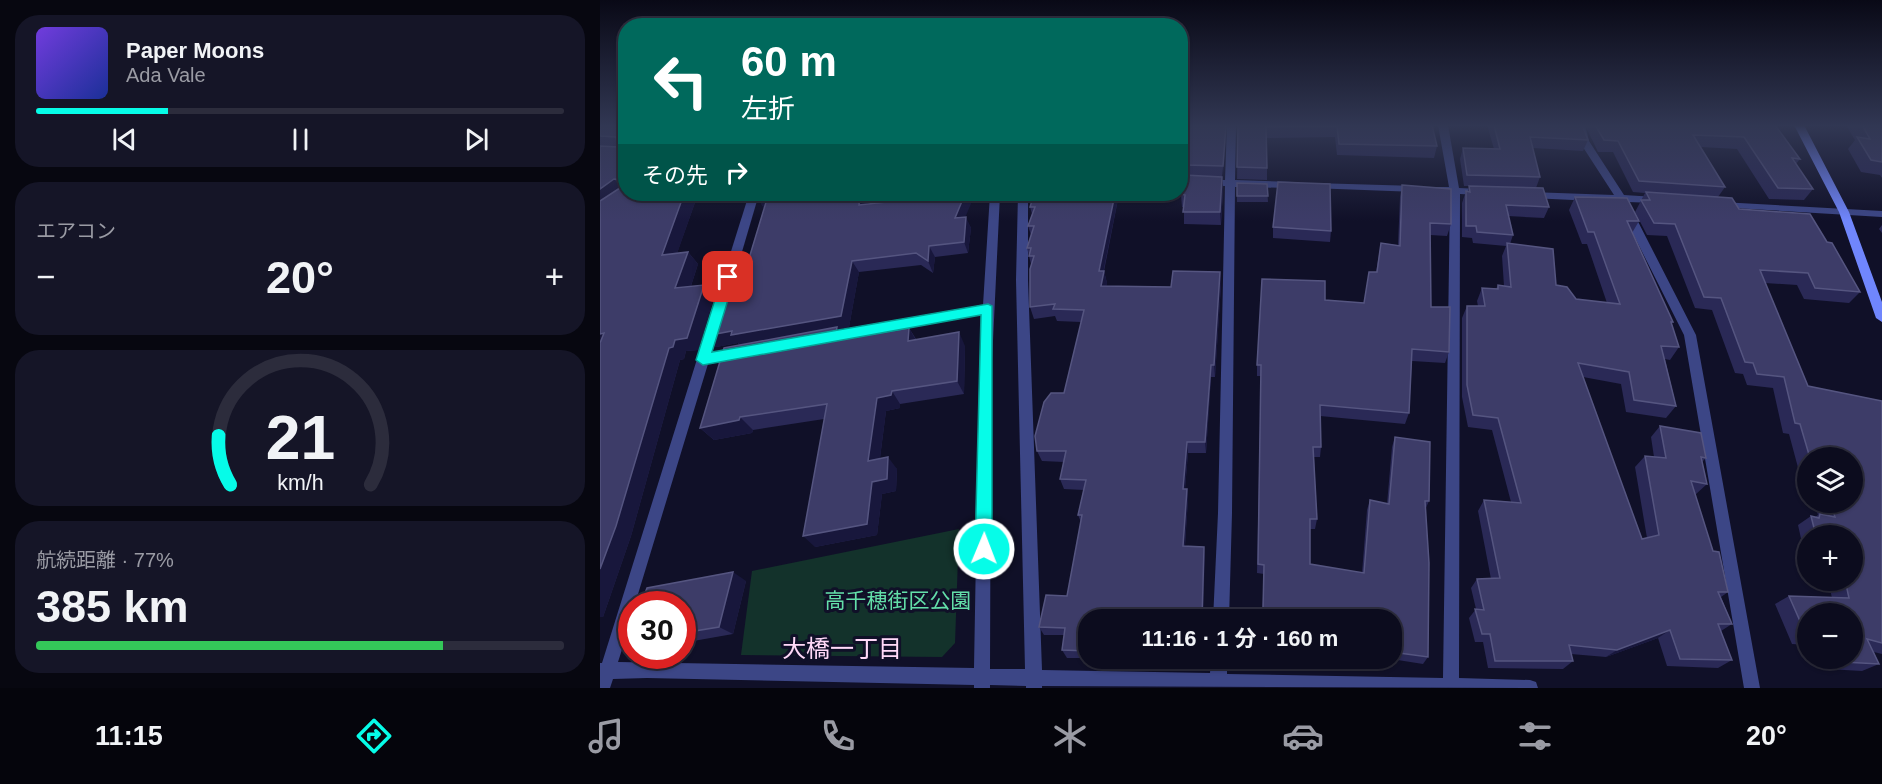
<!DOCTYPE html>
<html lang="ja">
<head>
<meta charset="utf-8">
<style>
	:root { --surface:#0c0c1e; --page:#151527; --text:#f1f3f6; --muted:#9a9ba4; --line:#2c2c3c; --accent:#06fce8 }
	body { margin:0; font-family:Helvetica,"Noto Sans JP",sans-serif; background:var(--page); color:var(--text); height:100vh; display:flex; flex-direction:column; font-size:22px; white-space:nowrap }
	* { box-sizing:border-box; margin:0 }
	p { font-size:20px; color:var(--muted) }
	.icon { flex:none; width:33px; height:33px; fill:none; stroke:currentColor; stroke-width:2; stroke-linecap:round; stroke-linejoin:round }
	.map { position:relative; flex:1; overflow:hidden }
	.panel { display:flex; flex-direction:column; gap:15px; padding:15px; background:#070710; width:600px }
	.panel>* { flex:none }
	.hud { position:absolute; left:18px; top:18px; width:570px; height:183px; border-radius:24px; box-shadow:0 2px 4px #0004,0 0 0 2px var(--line); background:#00695c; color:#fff; overflow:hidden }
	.controls { position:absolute; left:1197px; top:447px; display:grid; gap:12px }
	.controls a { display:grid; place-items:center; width:66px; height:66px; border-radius:50%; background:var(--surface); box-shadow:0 2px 4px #0004,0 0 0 2px var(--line); font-size:30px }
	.speed { position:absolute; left:18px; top:591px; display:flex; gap:12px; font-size:30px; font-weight:700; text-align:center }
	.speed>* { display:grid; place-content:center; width:78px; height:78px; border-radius:50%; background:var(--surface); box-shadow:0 2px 4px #0004,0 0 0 2px var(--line); line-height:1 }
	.speed .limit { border:9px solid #d22; background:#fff; color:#111 }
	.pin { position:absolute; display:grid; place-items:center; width:51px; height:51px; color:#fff; margin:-26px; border-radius:12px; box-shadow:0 3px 9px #0006 }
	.me { position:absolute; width:66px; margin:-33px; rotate:1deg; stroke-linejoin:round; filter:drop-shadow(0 0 4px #0008) }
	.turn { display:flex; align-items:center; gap:21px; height:126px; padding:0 24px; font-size:27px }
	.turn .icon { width:78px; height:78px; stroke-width:2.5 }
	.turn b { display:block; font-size:42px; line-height:51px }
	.then { display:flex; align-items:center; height:57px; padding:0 24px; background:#0003; gap:12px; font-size:22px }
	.big { font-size:45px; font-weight:700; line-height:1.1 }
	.panel .tile { flex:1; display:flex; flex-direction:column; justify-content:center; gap:9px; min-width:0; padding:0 21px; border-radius:24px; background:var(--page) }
	.panel .dial { align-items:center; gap:0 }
	.dial svg { height:156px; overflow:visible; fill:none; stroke:var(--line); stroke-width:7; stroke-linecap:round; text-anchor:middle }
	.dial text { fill:var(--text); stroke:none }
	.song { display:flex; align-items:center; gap:18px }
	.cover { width:72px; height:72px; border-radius:9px; background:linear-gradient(135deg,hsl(260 70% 55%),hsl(230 70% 35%)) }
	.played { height:6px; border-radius:3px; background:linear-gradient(90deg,var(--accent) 25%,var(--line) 25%) }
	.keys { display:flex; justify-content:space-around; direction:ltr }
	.heat { display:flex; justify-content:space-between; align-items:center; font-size:33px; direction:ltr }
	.charge { height:9px; border-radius:4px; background:linear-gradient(90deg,#34c759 77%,var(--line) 0) }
	.trip { position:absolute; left:478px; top:609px; width:324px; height:60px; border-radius:24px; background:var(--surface); box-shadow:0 2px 4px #0004,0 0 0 2px var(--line); font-weight:700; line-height:60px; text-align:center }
	.tab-bar { display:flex; height:96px; justify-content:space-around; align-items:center; background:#05050c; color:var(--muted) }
	.tab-bar .icon { width:42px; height:42px }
	.tab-bar .selected { color:var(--accent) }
	.tab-bar b { font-size:27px; color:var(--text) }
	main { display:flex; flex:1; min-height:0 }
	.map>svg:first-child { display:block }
</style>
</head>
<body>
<main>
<section class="panel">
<div class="tile">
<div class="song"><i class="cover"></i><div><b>Paper Moons</b><p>Ada Vale</p></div></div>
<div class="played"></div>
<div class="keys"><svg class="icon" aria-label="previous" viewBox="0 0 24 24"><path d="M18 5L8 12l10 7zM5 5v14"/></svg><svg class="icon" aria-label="pause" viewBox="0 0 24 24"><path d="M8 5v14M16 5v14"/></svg><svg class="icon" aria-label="next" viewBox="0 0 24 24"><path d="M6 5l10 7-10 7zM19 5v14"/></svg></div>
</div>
<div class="tile"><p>エアコン</p>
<div class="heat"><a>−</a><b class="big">20°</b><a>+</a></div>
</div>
<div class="tile dial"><svg viewBox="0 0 100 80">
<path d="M14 69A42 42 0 1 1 86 69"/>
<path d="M14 69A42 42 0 0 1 8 44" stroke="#06fce8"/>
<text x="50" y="56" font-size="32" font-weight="700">21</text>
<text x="50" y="72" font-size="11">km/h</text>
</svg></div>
<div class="tile"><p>航続距離 · 77%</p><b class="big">385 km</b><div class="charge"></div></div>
</section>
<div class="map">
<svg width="1282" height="688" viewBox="0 0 1282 688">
	<rect width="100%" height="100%" fill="#101028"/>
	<!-- green -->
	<polygon fill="#13322b" points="359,529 355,643 342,657 141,655 152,571"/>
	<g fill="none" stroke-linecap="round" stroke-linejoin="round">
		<!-- street -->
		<g fill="#3c4686" fill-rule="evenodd">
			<polygon points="627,125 636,125 635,180 694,182 699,185 694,188 635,187 632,513 629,620 613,620 618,513 625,186 580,185 580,179 625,180"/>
			<polygon points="838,125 848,125 859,188 880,189 885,192 880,195 860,194 859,678 930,680 936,682 938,688 442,686 442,688 426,688 426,686 390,685 390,688 374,688 374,685 47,678 13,679 10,688 0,688 0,663 2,663 108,324 114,320 120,324 111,354 135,349 139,351 141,354 139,357 135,359 108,364 35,604 32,604 32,618 18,662 374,668 379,383 383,314 226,342 222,340 220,337 222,334 226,332 383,305 390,194 400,194 391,383 390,669 425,669 416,280 418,194 428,194 428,280 442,670 610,673 611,658 627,658 627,674 843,678 850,194 837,193 832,190 837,187 849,187"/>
			<polygon points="975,125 985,125 989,141 1024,195 1056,197 1061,200 1056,203 1028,202 1096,335 1160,688 1144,688 1084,335 1017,202 930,198 925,195 930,192 1014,195 979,141"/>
			<polygon points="714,183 817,186 822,189 817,192 711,188 709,186"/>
			<polygon points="149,194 159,194 129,296 123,300 117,296"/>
			<polygon points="1121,202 1282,211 1282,217 1117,207 1116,205"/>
		</g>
		<!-- secondary -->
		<polygon fill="#7086fd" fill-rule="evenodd" points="1194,125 1204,125 1249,212 1282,302 1282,322 1276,318 1239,212"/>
	</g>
	<!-- wall -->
	<g fill="#2a2956">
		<polygon points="0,125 26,125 26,194 98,194 77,253 88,252 98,264 91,286 114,297 98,350 86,351 84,359 80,360 31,536 3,617 0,617"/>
		<polygon points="580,125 627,125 622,178 623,189 621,225 584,224 584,207 582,207 581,194 586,175 586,170 580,170"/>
		<polygon points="636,125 832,125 837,146 834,158 737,155 735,137 667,138 667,180 637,179 638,125"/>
		<polygon points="887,125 982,125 988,140 983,151 933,148 940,177 936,188 949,207 944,218 908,216 913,235 910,244 956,285 976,299 1007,303 987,244 982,244 969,210 975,197 1039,221 1032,233 1073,322 1071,324 1079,347 1070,360 1065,359 1076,406 1066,418 1026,412 1021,384 983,377 1042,539 1047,538 1035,467 1045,456 1054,457 1051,437 1060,426 1106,458 1102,462 1107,484 1095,495 1113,551 1128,592 1121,597 1132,624 1121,631 1132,660 1118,668 1067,666 1058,638 1006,657 971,654 973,661 963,669 888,668 883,642 875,642 869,618 876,609 871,588 877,579 891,579 878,511 884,500 911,502 892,430 868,427 862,397 862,318 867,306 878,306 877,301 882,288 896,289 898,285 904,286 902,256 906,246 873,243 872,238 862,237 862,203 866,191 868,191 869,186 864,186 860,159 863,148 894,149"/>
		<polygon points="985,125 1175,125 1200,159 1196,164 1213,189 1204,200 1169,199 1137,149 1101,147 1125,187 1118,197 1139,209 1227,242 1260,292 1249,303 1204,299 1197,285 1165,283 1208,386 1282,401 1282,654 1274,652 1279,664 1262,671 1227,669 1222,658 1252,658 1208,614 1208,645 1192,644 1175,604 1189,596 1232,598 1228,580 1252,580 1252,536 1208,536 1208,561 1206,561 1198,525 1211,516 1215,517 1218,515 1214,502 1252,502 1252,458 1208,458 1208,480 1206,476 1200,475 1189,434 1183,433 1173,388 1147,385 1143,374 1135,373 1112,310 1095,308 1067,236 1047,235 1035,212 1045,193 1033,192 1013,152 998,152"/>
		<polygon points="1246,125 1282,125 1282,178 1280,175 1261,172 1248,149 1255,140"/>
		<polygon points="637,183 667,184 668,202 637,202"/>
		<polygon points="802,185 851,224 847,236 830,235 831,307 849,352 845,363 812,361 809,413 805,424 720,416 721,447 720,457 714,457 717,519 715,529 710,529 710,564 762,573 767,510 770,500 787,504 792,447 795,437 829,501 825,510 828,657 823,664 785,658 792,658 792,620 684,620 662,618 664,574 657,573 661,376 657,376 657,365 725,300 764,303 769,272 776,272 781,243 798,245 800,197"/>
		<polygon points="161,194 268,194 266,204 365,217 371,228 368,253 335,257 333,273 321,265 259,272 249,327 238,329 245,339 309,328 316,339 365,346 364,394 300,404 300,408 286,411 280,458 297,469 296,491 282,494 277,535 215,547 224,419 153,430 152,433 114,440 100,428 139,345 138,343 116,347 105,336 144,275 164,208 159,200"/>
		<polygon points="519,194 504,271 507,283 506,286 571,287 621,284 615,377 611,377 606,453 588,453 585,489 587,489 588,499 585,546 605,556 489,620 489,658 467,658 462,650 464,635 444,635 439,627 467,596 481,522 478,515 484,490 464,489 460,479 464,462 442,461 437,451 464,393 481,322 457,321 455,316 434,319 430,307 431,264 427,248 431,235 428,226 432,214 430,207"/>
		<polygon points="1282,225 1282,233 1279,229"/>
		<polygon points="673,227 731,231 730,242 673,238"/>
		<polygon points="146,581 133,634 82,643 82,604"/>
	</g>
	<!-- shaded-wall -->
	<g fill="#18173c">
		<polygon points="626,125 627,125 623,178 623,166"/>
		<polygon points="622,177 623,189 621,225 620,212"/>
		<polygon points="14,179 25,191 0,209 0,189"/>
		<polygon points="84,194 98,194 72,268 62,255"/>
		<polygon points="260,194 268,194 265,217 259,205"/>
		<polygon points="365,194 375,194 360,230 355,218"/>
		<polygon points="515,194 519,194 501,283 499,271"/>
		<polygon points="167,199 166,212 159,200"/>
		<polygon points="366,217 371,228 368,253 364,242"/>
		<polygon points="329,246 335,257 333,273 328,261"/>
		<polygon points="88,252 98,264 86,301 75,288"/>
		<polygon points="252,261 259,272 249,327 238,329 246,341 141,346 138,343 116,347 105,336"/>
		<polygon points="504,271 507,283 504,298 501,286"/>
		<polygon points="620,272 621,284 615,377 614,365"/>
		<polygon points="104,285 114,297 98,350 86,351 84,359 80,360 31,536 3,617 0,617 0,569 69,348 75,340"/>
		<polygon points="309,328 317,342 308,341"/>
		<polygon points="359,332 365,346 364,394 357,381"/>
		<polygon points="4,333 0,349 0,334"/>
		<polygon points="611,365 611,377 606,453 605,442"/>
		<polygon points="292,391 300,404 300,408 286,411 278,473 268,461 277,398"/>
		<polygon points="140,417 153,430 152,433 114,440 100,428"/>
		<polygon points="587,442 588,453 584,499 583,489"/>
		<polygon points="288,457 297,469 296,491 282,494 277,535 215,547 203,536 272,482"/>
		<polygon points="587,489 588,499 584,555 583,546"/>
		<polygon points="604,547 605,556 603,620 602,620"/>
		<polygon points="133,572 146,581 133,634 119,627"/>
		<polygon points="1070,630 1058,638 1006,657 1017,650"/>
	</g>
	<!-- building -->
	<g fill="#3d3c68" stroke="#555580" stroke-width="1.5">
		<polygon points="0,125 26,125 26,180 14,179 0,189 0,146 18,147 16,137 0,136"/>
		<polygon points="580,125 626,125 623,166 586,165 586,158 580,158"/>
		<polygon points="638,125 832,125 837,146 739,144 737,126 666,127 667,168 637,167"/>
		<polygon points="894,125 982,125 988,140 930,137 940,177 867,175 863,148 900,149"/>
		<polygon points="995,125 1175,125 1200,159 1192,158 1213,189 1178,188 1144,137 1093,135 1125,187 1039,181 1018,141 1004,140"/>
		<polygon points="1262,125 1282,125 1282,162 1271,160 1257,137 1270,139"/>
		<polygon points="584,175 622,177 620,212 583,212 585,195 581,194"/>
		<polygon points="678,182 730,184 731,231 673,227"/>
		<polygon points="637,183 667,184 668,196 637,196"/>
		<polygon points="26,184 26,194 84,194 62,255 88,252 75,288 104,285 87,338 75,340 73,347 69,348 16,526 0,569 0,343 4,333 0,334 0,201"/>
		<polygon points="802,185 851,189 851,224 830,223 831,307 850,307 849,352 812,349 809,413 720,405 721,447 713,447 717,519 710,519 710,564 764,573 770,500 789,504 795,437 830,442 829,501 825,501 829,563 828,657 792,652 792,620 726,620 727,613 663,610 664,565 658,564 661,365 657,365 662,279 725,281 725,300 764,303 769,272 777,272 781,243 800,246"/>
		<polygon points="869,186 943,188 949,207 906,205 913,235 877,232 876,226 866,226 866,191 870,192"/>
		<polygon points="1046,192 1132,198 1139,209 1210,214 1227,242 1232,243 1260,292 1215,288 1208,273 1160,270 1208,386 1282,401 1282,643 1267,639 1279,664 1243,662 1241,658 1252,658 1252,614 1208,614 1207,637 1189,596 1249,598 1245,580 1252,580 1252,536 1216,536 1211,516 1219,518 1220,514 1235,517 1230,502 1252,502 1252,458 1210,458 1200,424 1195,423 1184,377 1157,374 1153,363 1145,362 1121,298 1104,297 1075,224 1054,223 1041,200 1050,200"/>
		<polygon points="161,194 260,194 259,205 325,198 327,194 365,194 355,218 366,217 364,242 329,246 328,261 316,253 252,261 241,316 131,335 132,331 105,336 122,283 144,275 167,199 159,200"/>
		<polygon points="434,194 515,194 499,271 504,271 501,286 571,287 573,271 620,272 614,365 611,365 605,442 587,442 583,489 587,489 583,546 604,547 602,620 489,620 489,651 462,650 465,628 439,627 446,595 467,596 482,515 478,515 486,480 460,479 466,451 437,451 435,436 444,402 451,393 464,393 484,310 453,309 455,304 430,307 430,269 434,256 429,256 431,248 427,248 434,226 428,226 435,207 430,207"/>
		<polygon points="975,197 1027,198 1039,221 1027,221 1073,322 1071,322 1079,347 1061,346 1076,406 1034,400 1029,372 978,363 1042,539 1059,535 1045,456 1066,458 1060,426 1101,433 1106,458 1101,457 1107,484 1091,481 1113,551 1119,552 1128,592 1118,592 1132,624 1118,624 1132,660 1080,659 1070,630 1017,650 969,645 973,661 895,661 890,634 882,634 875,609 884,610 877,579 900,578 884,500 921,503 898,418 873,415 867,385 867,306 885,306 882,288 898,289 898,285 911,287 907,243 953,249 956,285 967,287 976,299 1020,304 994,232 988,232"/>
		<polygon points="237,327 235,340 309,328 308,341 359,332 357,381 292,391 291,395 277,398 268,461 288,457 287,479 272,482 267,524 203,536 227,404 140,417 139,420 100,428 124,348"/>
		<polygon points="133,572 119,627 82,633 82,604 41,604 47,588"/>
		<polygon points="32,634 32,642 28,643"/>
	</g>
	<!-- sky -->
	<linearGradient id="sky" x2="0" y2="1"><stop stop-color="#090916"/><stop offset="0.57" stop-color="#313753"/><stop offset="1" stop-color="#313753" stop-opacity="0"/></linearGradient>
	<rect width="1282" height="221" fill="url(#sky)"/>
	<!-- route -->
	<polygon fill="#06fce8" stroke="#04a497" stroke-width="1.5" points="128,272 135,277 112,352 388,304 392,306 392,549 389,555 384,558 378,555 375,549 381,315 103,365 96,360 122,277"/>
	<g text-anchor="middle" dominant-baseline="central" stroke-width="6" stroke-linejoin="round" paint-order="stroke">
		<!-- near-park labels -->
		<g font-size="21" fill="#63dfa9" stroke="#101028">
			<text x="298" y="600">高千穂街区公園</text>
		</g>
		<!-- near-neighbourhood labels -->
		<g font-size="24" fill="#ffd9f8" stroke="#101028">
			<text x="242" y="648">大橋一丁目</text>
		</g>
	</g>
</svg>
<div class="controls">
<a><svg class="icon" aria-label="layers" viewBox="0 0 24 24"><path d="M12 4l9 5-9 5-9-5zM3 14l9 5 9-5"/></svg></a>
<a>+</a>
<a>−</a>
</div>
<div class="speed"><div class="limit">30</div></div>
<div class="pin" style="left:128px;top:277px;background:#d93025"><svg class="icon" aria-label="arrive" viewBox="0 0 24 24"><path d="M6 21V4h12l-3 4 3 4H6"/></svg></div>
<svg class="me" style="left:384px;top:549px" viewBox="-20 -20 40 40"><circle r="17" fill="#06fce8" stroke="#fff" stroke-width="3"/><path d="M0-11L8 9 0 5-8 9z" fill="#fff"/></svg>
<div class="trip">11:16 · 1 分 · 160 m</div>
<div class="hud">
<div class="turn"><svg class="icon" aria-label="left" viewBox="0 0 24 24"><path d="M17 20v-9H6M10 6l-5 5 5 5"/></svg><div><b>60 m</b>左折</div></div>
<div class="then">その先<svg class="icon" aria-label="right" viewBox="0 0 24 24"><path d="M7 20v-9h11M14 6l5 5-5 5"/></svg></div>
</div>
</div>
</main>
<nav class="tab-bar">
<b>11:15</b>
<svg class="icon selected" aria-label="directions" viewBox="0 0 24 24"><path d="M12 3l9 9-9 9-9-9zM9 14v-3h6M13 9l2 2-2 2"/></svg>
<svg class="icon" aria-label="music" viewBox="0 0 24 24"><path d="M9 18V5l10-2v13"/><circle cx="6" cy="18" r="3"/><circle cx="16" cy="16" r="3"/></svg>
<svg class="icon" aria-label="phone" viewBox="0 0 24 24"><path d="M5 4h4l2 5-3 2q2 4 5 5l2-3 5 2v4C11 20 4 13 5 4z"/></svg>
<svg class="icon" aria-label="climate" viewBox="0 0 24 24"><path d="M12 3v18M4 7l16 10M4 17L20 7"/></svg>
<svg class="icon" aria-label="car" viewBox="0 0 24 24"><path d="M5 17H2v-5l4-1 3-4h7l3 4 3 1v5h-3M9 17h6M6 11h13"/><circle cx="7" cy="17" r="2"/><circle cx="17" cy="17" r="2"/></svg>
<svg class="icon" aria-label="filters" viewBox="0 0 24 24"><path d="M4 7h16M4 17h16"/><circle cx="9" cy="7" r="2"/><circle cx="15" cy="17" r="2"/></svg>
<b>20°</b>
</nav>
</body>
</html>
